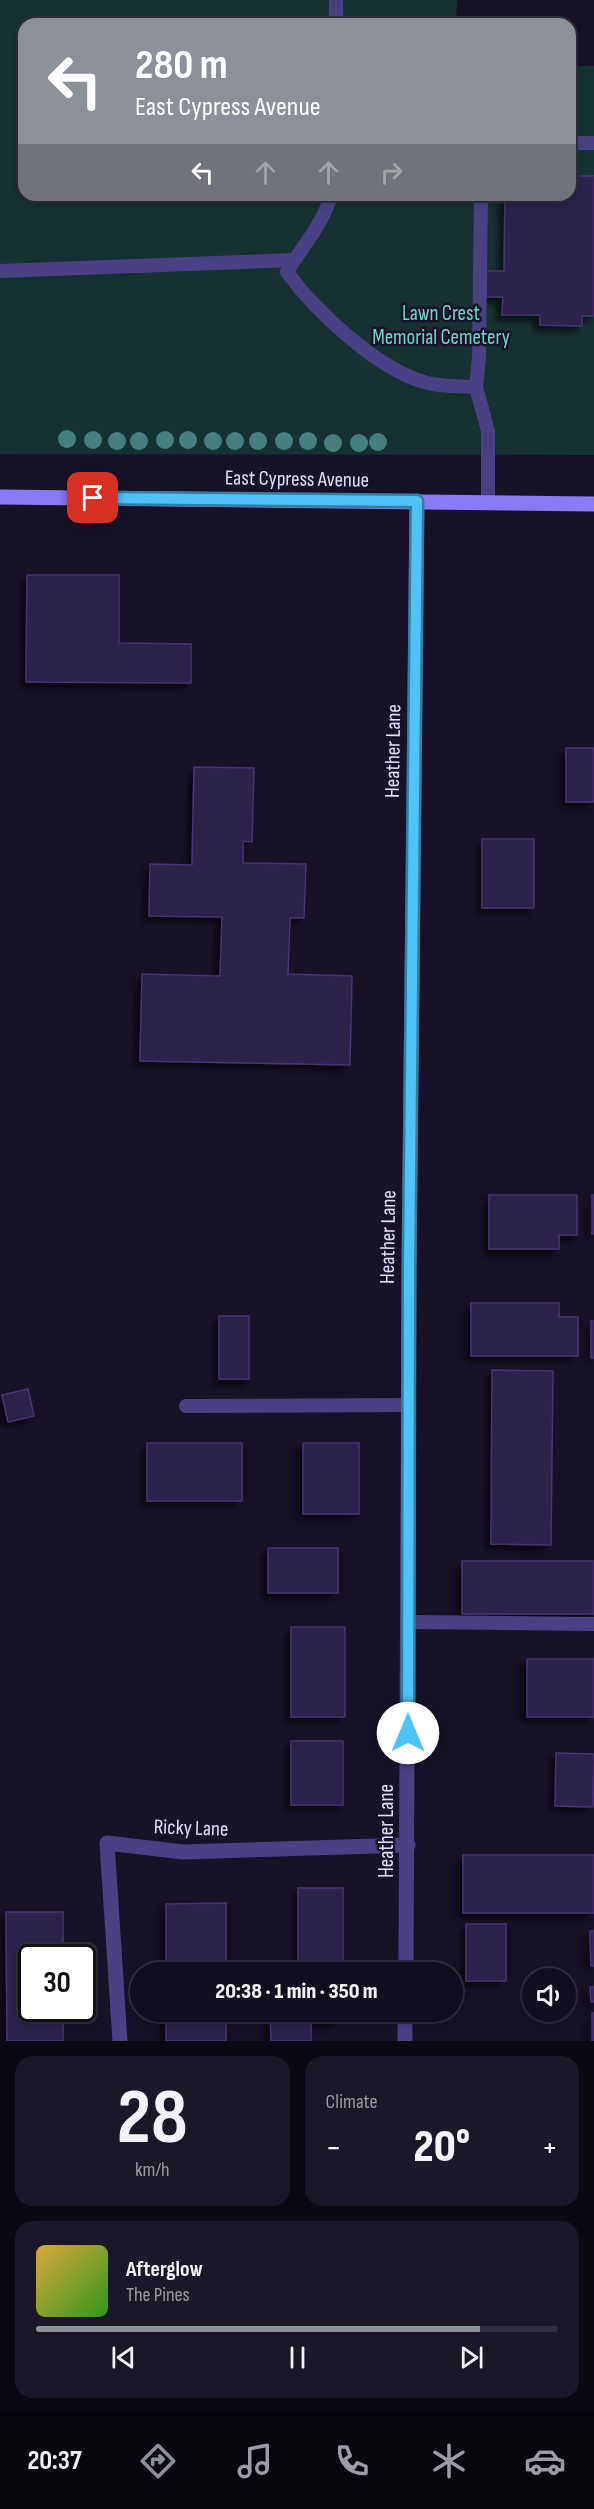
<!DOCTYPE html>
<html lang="en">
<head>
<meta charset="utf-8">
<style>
	:root { --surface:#120e1f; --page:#1b1728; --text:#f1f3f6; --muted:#9c9ca4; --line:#312e3d; --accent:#8c9099 }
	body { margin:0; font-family:"Sofia Sans Condensed",sans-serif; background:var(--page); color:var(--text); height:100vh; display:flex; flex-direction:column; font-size:22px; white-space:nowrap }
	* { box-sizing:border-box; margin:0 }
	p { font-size:20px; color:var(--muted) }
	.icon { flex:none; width:33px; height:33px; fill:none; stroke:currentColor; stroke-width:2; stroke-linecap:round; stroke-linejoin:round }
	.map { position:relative; height:2041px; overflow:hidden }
	.panel { display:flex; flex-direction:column; gap:15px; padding:15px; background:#0a0811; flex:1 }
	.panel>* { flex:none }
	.guide { position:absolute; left:18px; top:18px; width:558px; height:183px; border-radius:18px; box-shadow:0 3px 9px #0003,0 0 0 2px var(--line); background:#8c9099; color:#fff; overflow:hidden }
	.buttons { position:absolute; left:522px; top:1968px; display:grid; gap:12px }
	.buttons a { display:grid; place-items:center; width:54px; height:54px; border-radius:50%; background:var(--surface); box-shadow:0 3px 9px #0003,0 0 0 2px var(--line); font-size:30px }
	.speed { position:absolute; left:18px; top:1944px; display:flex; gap:12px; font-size:30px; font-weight:700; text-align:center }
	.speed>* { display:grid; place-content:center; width:78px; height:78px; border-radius:50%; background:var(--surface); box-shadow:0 3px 9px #0003,0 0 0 2px var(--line); line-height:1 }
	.speed .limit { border:3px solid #111; border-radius:9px; background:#fff; color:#111 }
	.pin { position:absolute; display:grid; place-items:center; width:51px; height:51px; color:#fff; margin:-26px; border-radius:12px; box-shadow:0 3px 9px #0006 }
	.me { position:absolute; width:66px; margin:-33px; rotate:0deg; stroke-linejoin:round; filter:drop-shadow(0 0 4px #0008) }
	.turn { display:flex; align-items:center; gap:21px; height:126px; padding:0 18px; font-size:27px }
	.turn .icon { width:78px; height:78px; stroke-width:2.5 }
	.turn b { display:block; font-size:42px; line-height:51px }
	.lanes { display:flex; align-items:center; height:57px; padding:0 18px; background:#0003; justify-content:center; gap:30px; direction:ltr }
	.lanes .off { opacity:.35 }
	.big { font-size:45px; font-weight:800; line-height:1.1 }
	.panel .card { flex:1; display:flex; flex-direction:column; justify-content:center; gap:9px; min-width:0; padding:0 21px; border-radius:18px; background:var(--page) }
	.panel .dial { align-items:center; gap:0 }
	.dial b { font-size:78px; line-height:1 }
	.song { display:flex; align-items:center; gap:18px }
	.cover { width:72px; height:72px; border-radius:9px; background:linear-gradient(135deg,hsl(40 70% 55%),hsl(110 70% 35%)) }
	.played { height:6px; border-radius:3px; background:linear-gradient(90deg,var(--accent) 85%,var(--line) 85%) }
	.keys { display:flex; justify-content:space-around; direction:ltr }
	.heat { display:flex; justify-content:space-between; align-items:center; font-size:33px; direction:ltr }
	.panel .tiles { flex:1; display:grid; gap:15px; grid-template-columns:1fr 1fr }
	.card:last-child { grid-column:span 2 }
	.trip { position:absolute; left:130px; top:1962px; width:333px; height:60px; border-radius:30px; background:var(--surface); box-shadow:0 3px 9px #0003,0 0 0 2px var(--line); font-weight:800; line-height:60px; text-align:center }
	.menu { display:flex; height:96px; justify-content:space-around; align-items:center; background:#07060c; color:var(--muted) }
	.menu .icon { width:42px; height:42px }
	.menu .current { color:var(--accent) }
	.menu b { font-size:27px; color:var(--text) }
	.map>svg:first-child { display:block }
</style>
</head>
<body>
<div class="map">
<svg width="594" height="2041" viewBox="0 0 594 2041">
	<defs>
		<filter id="shadow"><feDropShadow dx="-5.5" dy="5.5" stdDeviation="3" flood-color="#0009"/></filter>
	</defs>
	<rect width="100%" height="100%" fill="#181229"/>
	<!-- green -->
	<polygon fill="#163132" points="0,0 457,0 456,24 24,24 24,195 570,195 570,66 594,66 594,455 0,454"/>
	<!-- building -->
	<g fill="#2c2048" stroke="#463473" stroke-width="1.5" filter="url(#shadow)">
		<polygon points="570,176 594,176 594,316 582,316 582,326 540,325 540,315 502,315 503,297 486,297 486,271 504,271 505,195 570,195"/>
		<polygon points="27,575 119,575 119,643 191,644 191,683 26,682"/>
		<rect x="566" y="748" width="28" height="54"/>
		<polygon points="194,767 254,768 252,842 243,841 243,863 306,864 304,918 290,918 288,974 352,976 350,1065 140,1061 142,974 220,976 222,917 149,916 150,864 192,865"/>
		<rect x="482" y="839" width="52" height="69"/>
		<polygon points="489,1195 577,1195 577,1235 559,1235 559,1249 489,1249"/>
		<rect x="592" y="1195" width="2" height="39"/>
		<polygon points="471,1303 559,1303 559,1317 578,1317 578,1356 471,1356"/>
		<rect x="219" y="1316" width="30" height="63"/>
		<rect x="591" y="1321" width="3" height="37"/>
		<polygon points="492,1370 553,1371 551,1545 491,1544"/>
		<polygon points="28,1389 34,1416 8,1422 2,1395"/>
		<rect x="147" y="1443" width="95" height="58"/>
		<rect x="303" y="1443" width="56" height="71"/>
		<rect x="268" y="1548" width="70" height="45"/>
		<rect x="462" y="1561" width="132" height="53"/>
		<rect x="291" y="1627" width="54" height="90"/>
		<rect x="527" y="1659" width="67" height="58"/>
		<rect x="291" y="1741" width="52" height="64"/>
		<polygon points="556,1753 594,1754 593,1807 555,1806"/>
		<rect x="463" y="1855" width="131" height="58"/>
		<rect x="298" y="1888" width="45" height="81"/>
		<polygon points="226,1903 226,1972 166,1972 166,1904"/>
		<polygon points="6,1912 63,1912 63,1958 32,1958 32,2008 63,2008 63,2041 7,2041"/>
		<rect x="466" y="1924" width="40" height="57"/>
		<polygon points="590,1931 594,1931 594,1966 591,1966"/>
		<polygon points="590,1987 594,1987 594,2002 591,2002"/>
		<rect x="166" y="2012" width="60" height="29"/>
		<polygon points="270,2012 338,2012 338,2023 311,2023 311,2041 271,2041"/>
		<rect x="592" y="2013" width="2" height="28"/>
	</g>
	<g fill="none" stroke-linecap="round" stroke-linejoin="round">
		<!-- lane -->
		<g stroke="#4a4184" stroke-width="14">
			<polyline points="336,0 336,24"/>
			<polyline points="570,143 594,143"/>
			<path d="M331 195C323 225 302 246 287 272 315 311 376 367 421 381 438 387 459 386 476 387"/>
			<polyline points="481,195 479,358 476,387 488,431 488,502"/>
			<polyline points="0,271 294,260"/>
			<polyline points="186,1406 408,1405"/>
			<polyline points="408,1622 594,1624"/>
		</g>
		<!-- street -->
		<g stroke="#4a4184" stroke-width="15">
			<polyline points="406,1972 409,1269 417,501"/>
			<polyline points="120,2041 107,1843 183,1852 408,1845"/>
			<polyline points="405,2041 405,2012"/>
		</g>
		<!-- secondary -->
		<polyline stroke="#897af6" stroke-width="15" points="0,497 594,504"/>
	</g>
	<!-- trees -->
	<g fill="#467f80">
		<circle cx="67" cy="439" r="9"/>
		<circle cx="93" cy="440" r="9"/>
		<circle cx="165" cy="440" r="9"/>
		<circle cx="188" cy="440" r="9"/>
		<circle cx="117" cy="441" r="9"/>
		<circle cx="139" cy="441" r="9"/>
		<circle cx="213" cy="441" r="9"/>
		<circle cx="235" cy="441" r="9"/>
		<circle cx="258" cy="441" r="9"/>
		<circle cx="284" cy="441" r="9"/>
		<circle cx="308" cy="441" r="9"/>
		<circle cx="378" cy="442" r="9"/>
		<circle cx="333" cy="443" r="9"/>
		<circle cx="359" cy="443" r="9"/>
	</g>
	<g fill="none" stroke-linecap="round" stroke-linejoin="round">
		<!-- route casing -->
		<g stroke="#337fa1" stroke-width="15">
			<polyline id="route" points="93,498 417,501 409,1269 408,1733"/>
		</g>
		<!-- route -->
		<use href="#route" stroke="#4fc3f7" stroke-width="10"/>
	</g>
	<g text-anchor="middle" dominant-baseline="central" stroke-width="5" stroke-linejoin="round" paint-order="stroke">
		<!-- park labels -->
		<g font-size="21" fill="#6cd9c8" stroke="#181229">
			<text x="441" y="313">Lawn Crest<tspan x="441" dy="24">Memorial Cemetery</tspan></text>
		</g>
		<!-- street labels -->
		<g font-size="21" fill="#e3ddfd" stroke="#181229">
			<text transform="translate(297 479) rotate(1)">East Cypress Avenue</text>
			<text transform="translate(393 751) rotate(-89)">Heather Lane</text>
			<text transform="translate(388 1237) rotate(-89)">Heather Lane</text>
			<text transform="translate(191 1828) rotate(2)">Ricky Lane</text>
			<text transform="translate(386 1831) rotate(-90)">Heather Lane</text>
		</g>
	</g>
</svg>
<div class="buttons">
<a><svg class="icon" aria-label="sound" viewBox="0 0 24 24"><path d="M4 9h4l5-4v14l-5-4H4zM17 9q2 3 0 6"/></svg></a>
</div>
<div class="speed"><div class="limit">30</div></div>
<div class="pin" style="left:93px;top:498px;background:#d93025"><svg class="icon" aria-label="arrive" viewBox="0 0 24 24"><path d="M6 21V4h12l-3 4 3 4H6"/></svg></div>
<svg class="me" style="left:408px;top:1733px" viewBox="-20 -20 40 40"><circle r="19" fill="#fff"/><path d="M0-13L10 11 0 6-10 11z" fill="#4fc3f7"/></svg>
<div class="trip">20:38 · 1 min · 350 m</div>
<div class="guide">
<div class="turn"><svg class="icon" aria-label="left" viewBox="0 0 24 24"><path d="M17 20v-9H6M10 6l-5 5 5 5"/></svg><div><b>280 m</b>East Cypress Avenue</div></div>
<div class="lanes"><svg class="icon" aria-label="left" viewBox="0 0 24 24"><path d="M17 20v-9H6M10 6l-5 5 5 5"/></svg><svg class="icon off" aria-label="ahead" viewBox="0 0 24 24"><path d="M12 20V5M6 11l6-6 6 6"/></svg><svg class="icon off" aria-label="ahead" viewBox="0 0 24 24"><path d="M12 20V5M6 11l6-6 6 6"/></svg><svg class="icon off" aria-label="right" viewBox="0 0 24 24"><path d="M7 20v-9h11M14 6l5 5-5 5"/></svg></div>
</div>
</div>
<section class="panel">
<div class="tiles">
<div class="card dial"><b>28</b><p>km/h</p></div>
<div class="card"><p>Climate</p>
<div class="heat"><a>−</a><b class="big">20°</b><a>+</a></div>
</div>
<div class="card">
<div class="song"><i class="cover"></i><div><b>Afterglow</b><p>The Pines</p></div></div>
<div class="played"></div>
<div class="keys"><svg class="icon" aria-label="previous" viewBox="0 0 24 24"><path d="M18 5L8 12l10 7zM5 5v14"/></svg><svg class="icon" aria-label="pause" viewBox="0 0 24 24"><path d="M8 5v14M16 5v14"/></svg><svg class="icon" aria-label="next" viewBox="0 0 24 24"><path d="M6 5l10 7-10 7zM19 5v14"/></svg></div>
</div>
</div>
</section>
<nav class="menu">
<b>20:37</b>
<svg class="icon current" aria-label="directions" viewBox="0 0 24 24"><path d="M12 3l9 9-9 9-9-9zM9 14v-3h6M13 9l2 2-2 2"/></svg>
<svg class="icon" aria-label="music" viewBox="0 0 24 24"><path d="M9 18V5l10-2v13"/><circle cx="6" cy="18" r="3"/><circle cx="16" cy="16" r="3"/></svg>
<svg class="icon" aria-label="phone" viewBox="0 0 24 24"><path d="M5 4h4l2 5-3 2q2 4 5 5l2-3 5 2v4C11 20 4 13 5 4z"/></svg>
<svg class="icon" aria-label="climate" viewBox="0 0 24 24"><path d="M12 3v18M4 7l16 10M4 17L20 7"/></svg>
<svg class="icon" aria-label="car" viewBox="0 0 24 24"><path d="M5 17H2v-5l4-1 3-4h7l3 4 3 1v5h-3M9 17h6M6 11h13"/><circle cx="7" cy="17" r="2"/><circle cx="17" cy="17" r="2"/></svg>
</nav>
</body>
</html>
